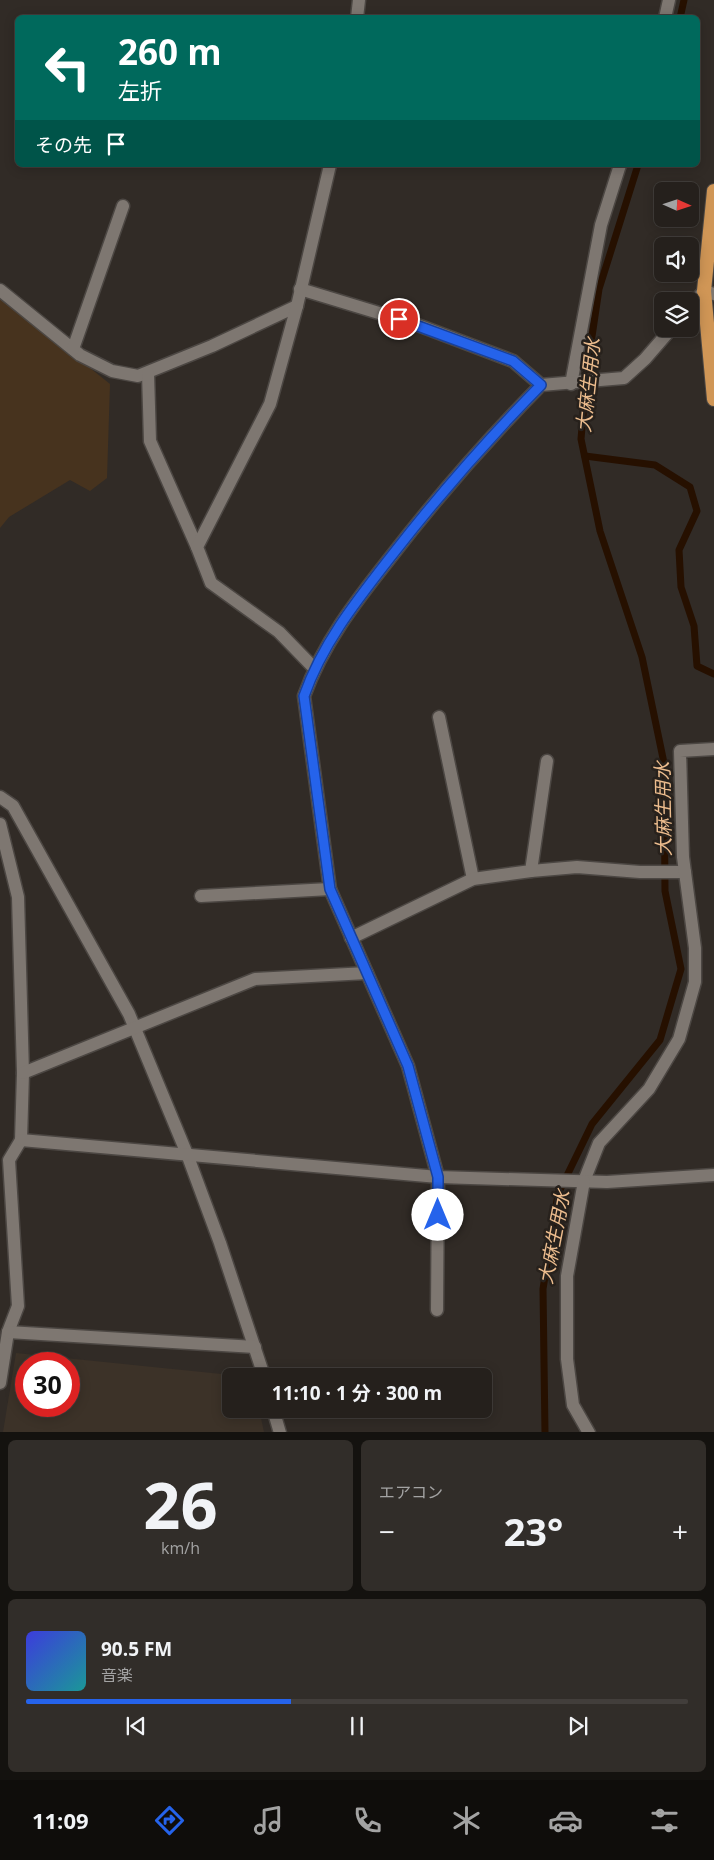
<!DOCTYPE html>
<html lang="ja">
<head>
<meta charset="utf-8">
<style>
	:root { --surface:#25201c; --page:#312d29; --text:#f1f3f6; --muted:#a3a3a3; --line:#423e3b; --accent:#2563eb }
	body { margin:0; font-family:"Open Sans","Noto Sans JP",sans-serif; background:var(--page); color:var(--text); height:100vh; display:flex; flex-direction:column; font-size:19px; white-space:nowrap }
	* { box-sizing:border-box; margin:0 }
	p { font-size:16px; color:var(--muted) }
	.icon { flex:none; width:28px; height:28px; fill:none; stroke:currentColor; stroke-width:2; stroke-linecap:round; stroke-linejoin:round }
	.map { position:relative; height:1432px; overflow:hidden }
	.sheet { display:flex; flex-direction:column; gap:8px; padding:8px; background:#14120f; flex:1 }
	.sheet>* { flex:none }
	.top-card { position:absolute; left:15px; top:15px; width:685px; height:152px; border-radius:8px; box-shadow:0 2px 12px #0003,0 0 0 1px var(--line); background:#00695c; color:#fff; overflow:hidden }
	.needle { width:32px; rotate:93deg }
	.controls { position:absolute; left:654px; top:182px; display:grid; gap:10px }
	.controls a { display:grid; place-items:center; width:45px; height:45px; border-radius:8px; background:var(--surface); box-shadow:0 2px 12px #0003,0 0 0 1px var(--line); font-size:25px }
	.speed { position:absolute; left:15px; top:1352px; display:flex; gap:10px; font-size:25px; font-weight:700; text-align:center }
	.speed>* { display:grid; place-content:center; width:65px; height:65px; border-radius:50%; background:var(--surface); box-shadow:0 2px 12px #0003,0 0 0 1px var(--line); line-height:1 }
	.speed .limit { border:8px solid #d22; background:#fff; color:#111 }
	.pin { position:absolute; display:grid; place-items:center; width:42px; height:42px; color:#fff; margin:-21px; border:2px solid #fff; border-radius:50%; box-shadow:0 1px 5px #0007 }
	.me { position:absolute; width:55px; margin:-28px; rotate:0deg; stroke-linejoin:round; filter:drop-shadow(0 0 4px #0008) }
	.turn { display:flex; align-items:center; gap:18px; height:105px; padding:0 20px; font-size:22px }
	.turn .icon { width:65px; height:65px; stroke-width:2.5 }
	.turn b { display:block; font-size:35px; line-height:42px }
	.then { display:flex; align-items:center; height:48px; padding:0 20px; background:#0003; gap:10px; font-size:19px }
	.big { font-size:38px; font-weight:700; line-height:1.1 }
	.sheet .tile { flex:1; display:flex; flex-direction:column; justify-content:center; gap:8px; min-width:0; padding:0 18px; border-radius:8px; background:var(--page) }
	.sheet .dial { align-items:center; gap:0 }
	.dial b { font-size:65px; line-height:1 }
	.song { display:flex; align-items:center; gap:15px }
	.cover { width:60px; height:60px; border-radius:8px; background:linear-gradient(135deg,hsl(240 70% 55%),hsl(180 70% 35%)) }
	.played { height:5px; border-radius:2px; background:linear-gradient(90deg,var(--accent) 40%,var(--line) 40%) }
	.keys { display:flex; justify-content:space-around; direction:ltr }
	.heat { display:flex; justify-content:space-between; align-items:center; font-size:28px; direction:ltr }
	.sheet .tiles { flex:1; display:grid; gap:8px; grid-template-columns:1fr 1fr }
	.tile:last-child { grid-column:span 2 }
	.trip { position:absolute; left:222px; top:1368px; width:270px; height:50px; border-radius:8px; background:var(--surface); box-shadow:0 2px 12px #0003,0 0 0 1px var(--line); font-weight:700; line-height:50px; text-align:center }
	.tabs { display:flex; height:80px; justify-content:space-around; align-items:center; background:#0f0d0b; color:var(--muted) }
	.tabs .icon { width:35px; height:35px }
	.tabs .active { color:var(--accent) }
	.tabs b { font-size:22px; color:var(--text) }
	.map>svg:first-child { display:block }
</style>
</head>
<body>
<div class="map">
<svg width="714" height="1433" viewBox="0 0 714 1433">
	<rect width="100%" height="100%" fill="#312b26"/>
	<!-- built -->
	<path fill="#3c3228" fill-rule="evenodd" d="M16 1353 241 1376H231V1409H259L264 1432H3ZM26 1364H69V1406H26Z"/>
	<!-- green -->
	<polygon fill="#47331e" points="0,296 110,384 107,478 90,491 70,480 9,517 0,528"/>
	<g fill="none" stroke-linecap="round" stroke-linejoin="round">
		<!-- stream -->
		<g stroke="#261000" stroke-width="7">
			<polyline points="680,18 684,0"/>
			<polyline points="585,456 655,465 690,487 697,511 679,550 681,587 694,626 697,666 714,674"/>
			<polyline points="545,1433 543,1289 558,1194 592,1124 660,1040 681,969 665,891 664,763 642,657 600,531 581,439 587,370 599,289 638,165"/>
		</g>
		<!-- service casing -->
		<g stroke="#4c4743" stroke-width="15">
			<g id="service">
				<polyline points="665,18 669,0"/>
				<polyline points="571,384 601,225 620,165"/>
				<polyline points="531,871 577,867 640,872 685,872"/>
				<polyline points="201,896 330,889"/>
				<polyline points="584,1181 599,1143 649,1089 679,1039 695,982 695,948 683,857 680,751 714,749"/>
			</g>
		</g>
		<!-- minor casing -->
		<g stroke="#4c4743" stroke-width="15">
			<g id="minor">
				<polyline points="357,18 359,0"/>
				<polyline points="300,289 415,324 513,361 541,385"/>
				<polyline points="0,290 80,355 112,371 138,376 212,346 297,306"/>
				<polyline points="690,307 704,291 714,294"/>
				<polyline points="73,349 123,206"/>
				<polyline points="148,373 150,441 197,547"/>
				<polyline points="314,668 279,632 211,583 197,547 270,404 297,306 330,165"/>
				<polyline points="439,717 473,879"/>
				<polyline points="0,797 13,806 129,1014 187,1154 220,1243 264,1376"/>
				<polyline points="0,824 18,897 23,1073 21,1140 9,1160 18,1306 8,1332 0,1383"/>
				<polyline points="351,938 473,879 531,871 547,761"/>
				<polyline points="23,1073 255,979 367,973"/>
				<polyline points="21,1140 438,1177 607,1182 714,1175"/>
				<polyline points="584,1181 567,1276 567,1359 573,1405 589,1433"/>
				<path d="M437 1310 438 1177 408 1066 330 889 304 696C323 643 356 601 390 558 437 497 488 439 541 385L624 378 645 359 671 329"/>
				<polyline points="8,1332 255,1347"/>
				<polyline points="273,1409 280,1433"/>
			</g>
		</g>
		<!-- trunk casing -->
		<g stroke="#4c4743" stroke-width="16">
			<polyline id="trunk" points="714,191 704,291 714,399"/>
		</g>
		<!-- service -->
		<use href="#service" stroke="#7e7771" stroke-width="12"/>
		<!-- minor -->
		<use href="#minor" stroke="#7e7771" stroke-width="12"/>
		<!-- trunk -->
		<use href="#trunk" stroke="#d09656" stroke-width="14"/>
	</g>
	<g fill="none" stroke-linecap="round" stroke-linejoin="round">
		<!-- route casing -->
		<g stroke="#184099" stroke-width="12">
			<path id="route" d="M399 319 513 361 541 385C489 438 439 495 393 554 358 599 323 642 304 696L330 889 408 1066 438 1177V1215"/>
		</g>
		<!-- route -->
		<use href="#route" stroke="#2563eb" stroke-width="9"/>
	</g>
	<g text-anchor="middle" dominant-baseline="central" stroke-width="5" stroke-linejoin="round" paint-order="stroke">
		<!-- water labels -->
		<g font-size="19" font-style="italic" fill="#edbd8e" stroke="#27211c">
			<text transform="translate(588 385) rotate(-84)">大麻生用水</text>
			<text transform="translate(663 809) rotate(-91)">大麻生用水</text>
			<text transform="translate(554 1237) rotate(-79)">大麻生用水</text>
		</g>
	</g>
</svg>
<div class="controls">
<a><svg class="needle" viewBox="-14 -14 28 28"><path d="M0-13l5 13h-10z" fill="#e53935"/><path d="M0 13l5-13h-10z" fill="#a3a3a3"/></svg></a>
<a><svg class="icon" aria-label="sound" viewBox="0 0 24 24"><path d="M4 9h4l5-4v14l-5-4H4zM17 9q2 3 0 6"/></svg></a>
<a><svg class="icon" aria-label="layers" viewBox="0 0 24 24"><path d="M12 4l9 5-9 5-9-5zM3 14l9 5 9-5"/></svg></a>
</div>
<div class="speed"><div class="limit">30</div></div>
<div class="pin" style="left:399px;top:319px;background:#d93025"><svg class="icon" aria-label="arrive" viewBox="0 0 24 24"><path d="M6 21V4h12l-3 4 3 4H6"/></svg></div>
<svg class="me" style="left:438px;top:1215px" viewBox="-20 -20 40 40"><circle r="19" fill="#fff"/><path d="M0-13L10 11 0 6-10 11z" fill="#2563eb"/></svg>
<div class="trip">11:10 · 1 分 · 300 m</div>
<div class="top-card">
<div class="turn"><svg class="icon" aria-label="left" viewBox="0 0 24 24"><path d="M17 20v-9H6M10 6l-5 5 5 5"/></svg><div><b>260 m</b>左折</div></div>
<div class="then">その先<svg class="icon" aria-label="arrive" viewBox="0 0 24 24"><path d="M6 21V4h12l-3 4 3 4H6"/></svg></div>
</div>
</div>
<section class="sheet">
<div class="tiles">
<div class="tile dial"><b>26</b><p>km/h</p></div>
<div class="tile"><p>エアコン</p>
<div class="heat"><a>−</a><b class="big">23°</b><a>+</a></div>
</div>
<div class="tile">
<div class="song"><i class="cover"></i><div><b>90.5 FM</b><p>音楽</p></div></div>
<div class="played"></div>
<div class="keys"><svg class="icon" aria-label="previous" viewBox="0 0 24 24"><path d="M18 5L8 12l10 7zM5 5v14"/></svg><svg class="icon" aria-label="pause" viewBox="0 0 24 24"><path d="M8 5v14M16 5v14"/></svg><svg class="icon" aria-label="next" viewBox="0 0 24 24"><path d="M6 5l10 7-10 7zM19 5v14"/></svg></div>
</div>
</div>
</section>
<nav class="tabs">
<b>11:09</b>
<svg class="icon active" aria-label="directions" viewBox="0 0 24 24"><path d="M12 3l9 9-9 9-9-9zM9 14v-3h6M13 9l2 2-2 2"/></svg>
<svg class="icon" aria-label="music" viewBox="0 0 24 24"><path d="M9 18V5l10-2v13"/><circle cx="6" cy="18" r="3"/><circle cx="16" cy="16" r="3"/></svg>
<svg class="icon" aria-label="phone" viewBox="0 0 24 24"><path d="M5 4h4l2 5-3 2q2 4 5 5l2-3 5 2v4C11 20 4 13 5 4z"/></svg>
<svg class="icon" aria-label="climate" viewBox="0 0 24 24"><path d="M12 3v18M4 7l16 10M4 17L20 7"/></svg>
<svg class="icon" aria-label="car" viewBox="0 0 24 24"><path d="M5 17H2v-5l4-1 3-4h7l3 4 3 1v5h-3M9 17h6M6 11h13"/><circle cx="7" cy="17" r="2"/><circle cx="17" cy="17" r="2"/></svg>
<svg class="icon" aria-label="filters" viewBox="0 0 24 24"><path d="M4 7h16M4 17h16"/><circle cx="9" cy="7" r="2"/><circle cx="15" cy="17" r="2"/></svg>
</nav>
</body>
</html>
